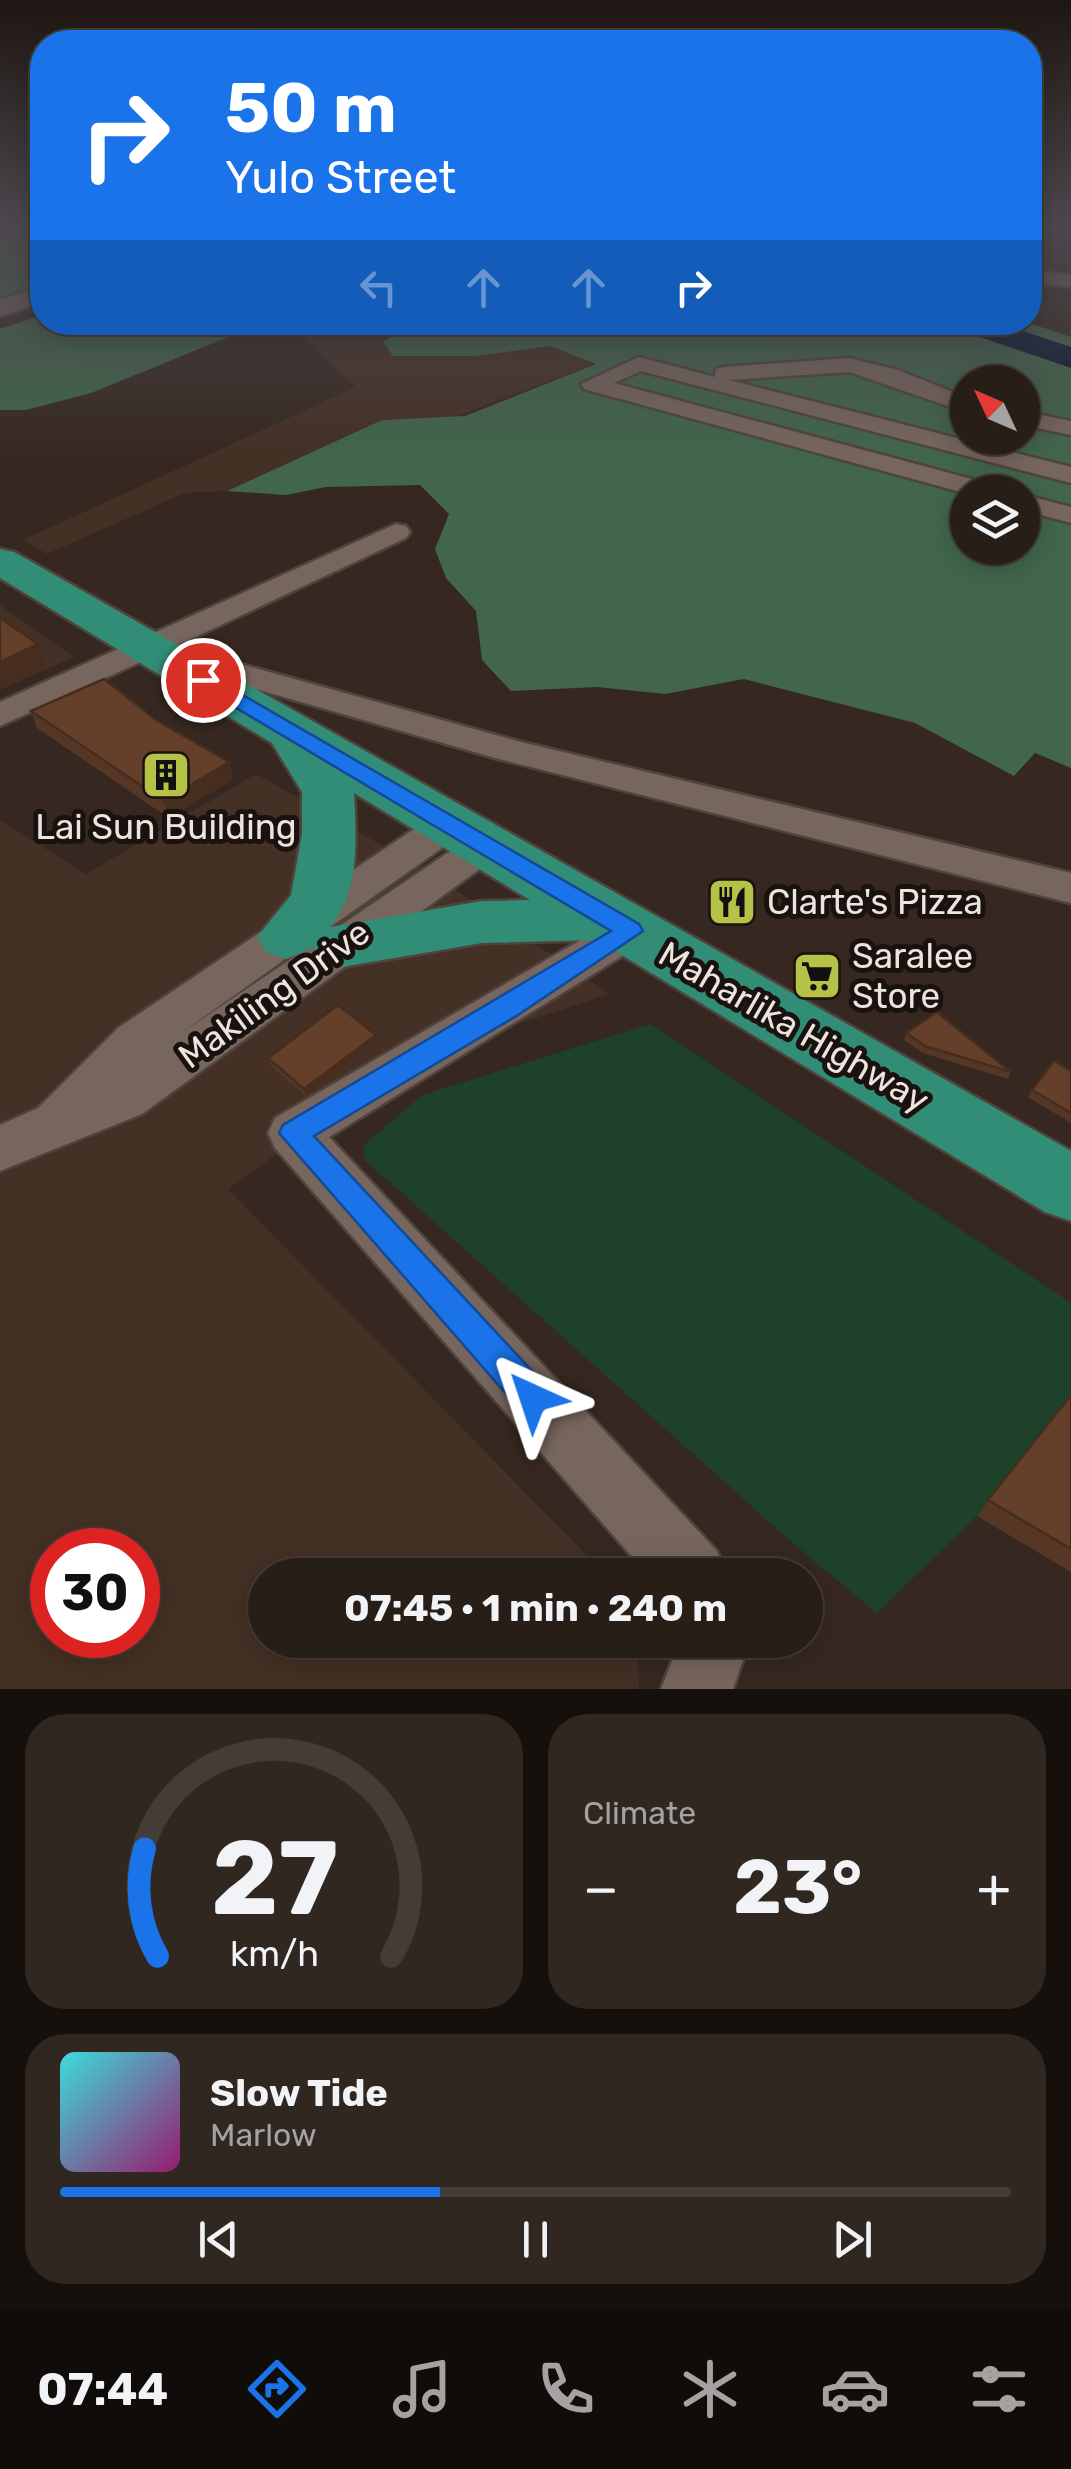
<!DOCTYPE html>
<html lang="en">
<head>
<meta charset="utf-8">
<style>
	:root { --surface:#281e18; --page:#302721; --text:#f1f3f6; --muted:#a5a2a2; --line:#443c37; --accent:#1a73e8 }
	body { margin:0; font-family:Rubik,sans-serif; background:var(--page); color:var(--text); height:100vh; display:flex; flex-direction:column; font-size:38px; white-space:nowrap }
	* { box-sizing:border-box; margin:0 }
	p { font-size:32px; color:var(--muted) }
	.icon { flex:none; width:55px; height:55px; fill:none; stroke:currentColor; stroke-width:2; stroke-linecap:round; stroke-linejoin:round }
	.map { position:relative; height:1689px; overflow:hidden }
	.details { display:flex; flex-direction:column; gap:25px; padding:25px; background:#16100d; flex:1 }
	.details>* { flex:none }
	.top-card { position:absolute; left:30px; top:30px; width:1012px; height:305px; border-radius:40px; box-shadow:0 5px 25px #0003,0 0 0 2px var(--line); background:#1a73e8; color:#fff; overflow:hidden }
	.needle { width:65px; rotate:314deg }
	.fabs { position:absolute; left:950px; top:365px; display:grid; gap:20px }
	.fabs a { display:grid; place-items:center; width:90px; height:90px; border-radius:50%; background:var(--surface); box-shadow:0 5px 25px #0003,0 0 0 2px var(--line); font-size:50px }
	.speed { position:absolute; left:30px; top:1528px; display:flex; gap:20px; font-size:50px; font-weight:700; text-align:center }
	.speed>* { display:grid; place-content:center; width:130px; height:130px; border-radius:50%; background:var(--surface); box-shadow:0 5px 25px #0003,0 0 0 2px var(--line); line-height:1 }
	.speed .limit { border:15px solid #d22; background:#fff; color:#111 }
	.pin { position:absolute; display:grid; place-items:center; width:85px; height:85px; color:#fff; margin:-42px; border:5px solid #fff; border-radius:50%; box-shadow:0 2px 10px #0007 }
	.me { position:absolute; width:110px; margin:-55px; rotate:318deg; stroke-linejoin:round; filter:drop-shadow(0 0 8px #0008) }
	.turn { display:flex; align-items:center; gap:35px; height:210px; padding:0 30px; font-size:45px }
	.turn .icon { width:130px; height:130px; stroke-width:2.5 }
	.turn b { display:block; font-size:70px; line-height:85px }
	.lanes { display:flex; align-items:center; height:95px; padding:0 30px; background:#0003; justify-content:center; gap:50px; direction:ltr }
	.lanes .off { opacity:.35 }
	.big { font-size:75px; font-weight:700; line-height:1.1 }
	.details .widget { flex:1; display:flex; flex-direction:column; justify-content:center; gap:15px; min-width:0; padding:0 35px; border-radius:40px; background:var(--page) }
	.details .dial { align-items:center; gap:0 }
	.dial svg { height:260px; overflow:visible; fill:none; stroke:var(--line); stroke-width:7; stroke-linecap:round; text-anchor:middle }
	.dial text { fill:var(--text); stroke:none }
	.song { display:flex; align-items:center; gap:30px }
	.cover { width:120px; height:120px; border-radius:15px; background:linear-gradient(135deg,hsl(180 70% 55%),hsl(320 70% 35%)) }
	.played { height:10px; border-radius:5px; background:linear-gradient(90deg,var(--accent) 40%,var(--line) 40%) }
	.keys { display:flex; justify-content:space-around; direction:ltr }
	.heat { display:flex; justify-content:space-between; align-items:center; font-size:55px; direction:ltr }
	.details .tiles { flex:1; display:grid; gap:25px; grid-template-columns:1fr 1fr }
	.widget:last-child { grid-column:span 2 }
	.trip { position:absolute; left:248px; top:1558px; width:575px; height:100px; border-radius:50px; background:var(--surface); box-shadow:0 5px 25px #0003,0 0 0 2px var(--line); font-weight:700; line-height:100px; text-align:center }
	.tabs { display:flex; height:160px; justify-content:space-around; align-items:center; background:#100c0a; color:var(--muted) }
	.tabs .icon { width:70px; height:70px }
	.tabs .on { color:var(--accent) }
	.tabs b { font-size:45px; color:var(--text) }
	.map>svg:first-child { display:block }
</style>
</head>
<body>
<div class="map">
<svg width="1071" height="1689" viewBox="0 0 1071 1689">
	<rect width="100%" height="100%" fill="#362820"/>
	<!-- built -->
	<g fill="#443024" fill-rule="evenodd">
		<polygon points="360,323 402,330 393,356 476,356 550,346 597,363 454,417 382,420 227,491 185,493 47,554 23,540 356,387 296,332 333,334"/>
		<polygon points="0,605 74,657 0,690"/>
		<path d="M256 774 431 873 609 994 409 1060 228 1189 606 1575H265V1640H637L639 1689H0V820L86 874ZM52 1550H138V1635H52Z"/>
	</g>
	<!-- green -->
	<polygon fill="#1e4129" points="651,1024 1071,1303 1071,1397 977,1516 877,1613 804,1553 365,1160 363,1146 422,1095"/>
	<!-- forest -->
	<g fill="#41664b" fill-rule="evenodd">
		<polygon points="0,225 42,225 42,288 0,301"/>
		<polygon points="42,315 42,322 360,323 333,334 243,331 91,393 26,410 0,410 0,329"/>
		<path d="M1026 322 1071 337V768L1035 753 1014 776 915 723 744 679 665 694 597 687 511 691 482 660 476 611 446 578 435 549 449 514 420 485 326 487 286 495 227 491 382 420 465 416 596 364 550 346 476 356H393L383 342 401 330 379 323ZM968 382H1022V438H968ZM968 492H1022V548H968Z"/>
	</g>
	<g fill="none" stroke-linecap="round" stroke-linejoin="round">
		<!-- river -->
		<g fill="#061733" fill-rule="evenodd">
			<polygon points="438,322 594,322 579,331 466,336"/>
			<polygon points="950,322 996,322 1071,347 1071,368 954,328"/>
		</g>
		<!-- minor casing -->
		<g stroke="#4f443c" stroke-width="5">
			<g id="minor">
				<polygon points="1030,270 1071,275 1071,287 1030,282"/>
				<polygon points="639,357 715,377 716,369 724,367 849,358 898,370 968,398 968,413 849,372 729,380 1071,467 1071,483 641,371 614,383 998,486 1002,492 968,494 584,389 581,384"/>
				<polygon points="1022,411 1071,421 1071,435 1022,425"/>
				<polygon points="1022,494 1071,507 1071,523 1022,510"/>
				<polygon points="396,524 406,526 410,532 406,538 176,646 521,742 1071,873 1071,903 495,758 162,662 158,654 0,726 0,702"/>
				<polygon points="449,811 463,815 469,824 463,833 177,1036 471,837 485,833 499,837 505,846 499,855 142,1114 0,1171 0,1125 38,1108 118,1028 435,815"/>
				<polygon points="630,915 645,920 652,931 645,942 329,1137 717,1551 727,1575 648,1575 275,1148 268,1133 275,1118 615,920"/>
				<polygon points="680,1640 750,1640 733,1689 661,1689"/>
			</g>
		</g>
		<!-- secondary casing -->
		<g stroke="#4f443c" stroke-width="5">
			<polygon id="secondary" points="42,287 42,303 0,316 0,299"/>
		</g>
		<!-- trunk casing -->
		<g stroke="#4f443c" stroke-width="5">
			<path id="trunk" d="M0 549 14 552 1071 1151V1221L1045 1212 597 940 482 943 342 967 321 961 313 947 287 959 266 952 257 937 291 895 302 834V792L272 743 0 578ZM354 793 530 900 482 901 330 927C361 889 356 839 354 793Z"/>
		</g>
		<!-- minor -->
		<use href="#minor" fill="#77665d" fill-rule="evenodd"/>
		<!-- secondary -->
		<use href="#secondary" fill="#77665d" fill-rule="evenodd"/>
		<!-- trunk -->
		<use href="#trunk" fill="#328d76" fill-rule="evenodd"/>
	</g>
	<!-- wall -->
	<g fill="#563725">
		<polygon points="31,711 156,720 229,762 233,779 169,818 37,728"/>
		<polygon points="906,1033 1011,1072 1008,1079 923,1053 904,1040"/>
		<polygon points="376,1035 377,1042 306,1096 270,1065 268,1058"/>
		<polygon points="1071,1071 1071,1123 1028,1097 1032,1090"/>
		<polygon points="1071,1395 1071,1572 977,1516"/>
	</g>
	<!-- shaded-wall -->
	<g fill="#462d1e">
		<polygon points="38,644 46,668 0,689 0,662"/>
		<polygon points="229,762 233,779 169,818 164,801"/>
		<polygon points="376,1035 377,1042 306,1096 304,1089"/>
	</g>
	<!-- building -->
	<g fill="#64402b" stroke="#462d1e" stroke-width="2.5">
		<polygon points="0,618 38,644 0,662"/>
		<polygon points="104,679 156,720 229,762 164,801 31,711"/>
		<polygon points="338,1005 376,1035 304,1089 268,1058"/>
		<polygon points="937,1012 1011,1072 925,1046 906,1033"/>
		<polygon points="1054,1061 1071,1071 1071,1113 1032,1090"/>
		<polygon points="1071,1395 1071,1549 988,1500"/>
	</g>
	<!-- sky -->
	<linearGradient id="sky" x2="0" y2="1"><stop stop-color="#1e1612"/><stop offset="0.49" stop-color="#4c484e"/><stop offset="1" stop-color="#4c484e" stop-opacity="0"/></linearGradient>
	<rect width="1071" height="461" fill="url(#sky)"/>
	<!-- route -->
	<polygon fill="#1a73e8" stroke="#114b97" stroke-width="2.5" points="196,676 210,676 639,924 643,931 518,1015 314,1136 546,1386 551,1398 546,1411 533,1416 521,1411 279,1133 283,1125 611,931 196,684"/>
	<!-- icons -->
	<defs>
		<g id="building-square" transform="scale(2.5)"><rect x="-9" y="-9" width="18" height="18" rx="4" fill="#b6c148" stroke="#19120f"/><path d="M-4-6H4V6H1V3H-1V6H-4ZM-2.5-4.3h1.7v1.8h-1.7ZM.8-4.3h1.7v1.8H.8ZM-2.5-1h1.7V.8h-1.7ZM.8-1h1.7V.8H.8Z" fill="#111"/></g>
		<g id="restaurant-square" transform="scale(2.5)"><rect x="-9" y="-9" width="18" height="18" rx="4" fill="#b6c148" stroke="#19120f"/><path d="M-5-6h1v4h1v-4h1v4h1v-4h1v5L-1.5 .5V6h-2V.5L-5-1ZM5-6V6H3V1.5H1.5Q1.5-4 5-6Z" fill="#111"/></g>
		<g id="supermarket-square" transform="scale(2.5)"><rect x="-9" y="-9" width="18" height="18" rx="4" fill="#b6c148" stroke="#19120f"/><path d="M-6-5.5h2.5l.6 2H6L4.5 2H-2.5L-4.4-4H-6ZM-1.5 3.2a1.3 1.3 0 1 0 .1 0ZM3 3.2a1.3 1.3 0 1 0 .1 0Z" fill="#111"/></g>
	</defs>
	<g fill-rule="evenodd">
		<use href="#building-square" x="166" y="775"/>
		<use href="#restaurant-square" x="732" y="902"/>
		<use href="#supermarket-square" x="817" y="976"/>
	</g>
	<g text-anchor="middle" dominant-baseline="central" stroke-width="10" stroke-linejoin="round" paint-order="stroke">
		<!-- poi labels -->
		<g font-size="35" fill="#eee4df" stroke="#19120f" text-anchor="start">
			<text x="166" y="827" text-anchor="middle">Lai Sun Building</text>
			<text x="767" y="902">Clarte's Pizza</text>
			<text x="852" y="956">Saralee<tspan x="852" dy="40">Store</tspan></text>
		</g>
		<!-- street labels -->
		<g font-size="35" fill="#eee4df" stroke="#19120f">
			<text transform="translate(274 994) rotate(-36)">Makiling Drive</text>
			<text transform="translate(794 1027) rotate(30)">Maharlika Highway</text>
		</g>
	</g>
</svg>
<div class="fabs">
<a><svg class="needle" viewBox="-14 -14 28 28"><path d="M0-13l5 13h-10z" fill="#e53935"/><path d="M0 13l5-13h-10z" fill="#a5a2a2"/></svg></a>
<a><svg class="icon" aria-label="layers" viewBox="0 0 24 24"><path d="M12 4l9 5-9 5-9-5zM3 14l9 5 9-5"/></svg></a>
</div>
<div class="speed"><div class="limit">30</div></div>
<div class="pin" style="left:203px;top:680px;background:#d93025"><svg class="icon" aria-label="arrive" viewBox="0 0 24 24"><path d="M6 21V4h12l-3 4 3 4H6"/></svg></div>
<svg class="me" style="left:533px;top:1398px" viewBox="-20 -20 40 40"><path d="M0-17L14 15 0 8-14 15z" fill="#1a73e8" stroke="#fff" stroke-width="4"/></svg>
<div class="trip">07:45 · 1 min · 240 m</div>
<div class="top-card">
<div class="turn"><svg class="icon" aria-label="right" viewBox="0 0 24 24"><path d="M7 20v-9h11M14 6l5 5-5 5"/></svg><div><b>50 m</b>Yulo Street</div></div>
<div class="lanes"><svg class="icon off" aria-label="left" viewBox="0 0 24 24"><path d="M17 20v-9H6M10 6l-5 5 5 5"/></svg><svg class="icon off" aria-label="ahead" viewBox="0 0 24 24"><path d="M12 20V5M6 11l6-6 6 6"/></svg><svg class="icon off" aria-label="ahead" viewBox="0 0 24 24"><path d="M12 20V5M6 11l6-6 6 6"/></svg><svg class="icon" aria-label="right" viewBox="0 0 24 24"><path d="M7 20v-9h11M14 6l5 5-5 5"/></svg></div>
</div>
</div>
<section class="details">
<div class="tiles">
<div class="widget dial"><svg viewBox="0 0 100 80">
<path d="M14 69A42 42 0 1 1 86 69"/>
<path d="M14 69A42 42 0 0 1 10 36" stroke="#1a73e8"/>
<text x="50" y="56" font-size="32" font-weight="700">27</text>
<text x="50" y="72" font-size="11">km/h</text>
</svg></div>
<div class="widget"><p>Climate</p>
<div class="heat"><a>−</a><b class="big">23°</b><a>+</a></div>
</div>
<div class="widget">
<div class="song"><i class="cover"></i><div><b>Slow Tide</b><p>Marlow</p></div></div>
<div class="played"></div>
<div class="keys"><svg class="icon" aria-label="previous" viewBox="0 0 24 24"><path d="M18 5L8 12l10 7zM5 5v14"/></svg><svg class="icon" aria-label="pause" viewBox="0 0 24 24"><path d="M8 5v14M16 5v14"/></svg><svg class="icon" aria-label="next" viewBox="0 0 24 24"><path d="M6 5l10 7-10 7zM19 5v14"/></svg></div>
</div>
</div>
</section>
<nav class="tabs">
<b>07:44</b>
<svg class="icon on" aria-label="directions" viewBox="0 0 24 24"><path d="M12 3l9 9-9 9-9-9zM9 14v-3h6M13 9l2 2-2 2"/></svg>
<svg class="icon" aria-label="music" viewBox="0 0 24 24"><path d="M9 18V5l10-2v13"/><circle cx="6" cy="18" r="3"/><circle cx="16" cy="16" r="3"/></svg>
<svg class="icon" aria-label="phone" viewBox="0 0 24 24"><path d="M5 4h4l2 5-3 2q2 4 5 5l2-3 5 2v4C11 20 4 13 5 4z"/></svg>
<svg class="icon" aria-label="climate" viewBox="0 0 24 24"><path d="M12 3v18M4 7l16 10M4 17L20 7"/></svg>
<svg class="icon" aria-label="car" viewBox="0 0 24 24"><path d="M5 17H2v-5l4-1 3-4h7l3 4 3 1v5h-3M9 17h6M6 11h13"/><circle cx="7" cy="17" r="2"/><circle cx="17" cy="17" r="2"/></svg>
<svg class="icon" aria-label="filters" viewBox="0 0 24 24"><path d="M4 7h16M4 17h16"/><circle cx="9" cy="7" r="2"/><circle cx="15" cy="17" r="2"/></svg>
</nav>
</body>
</html>
